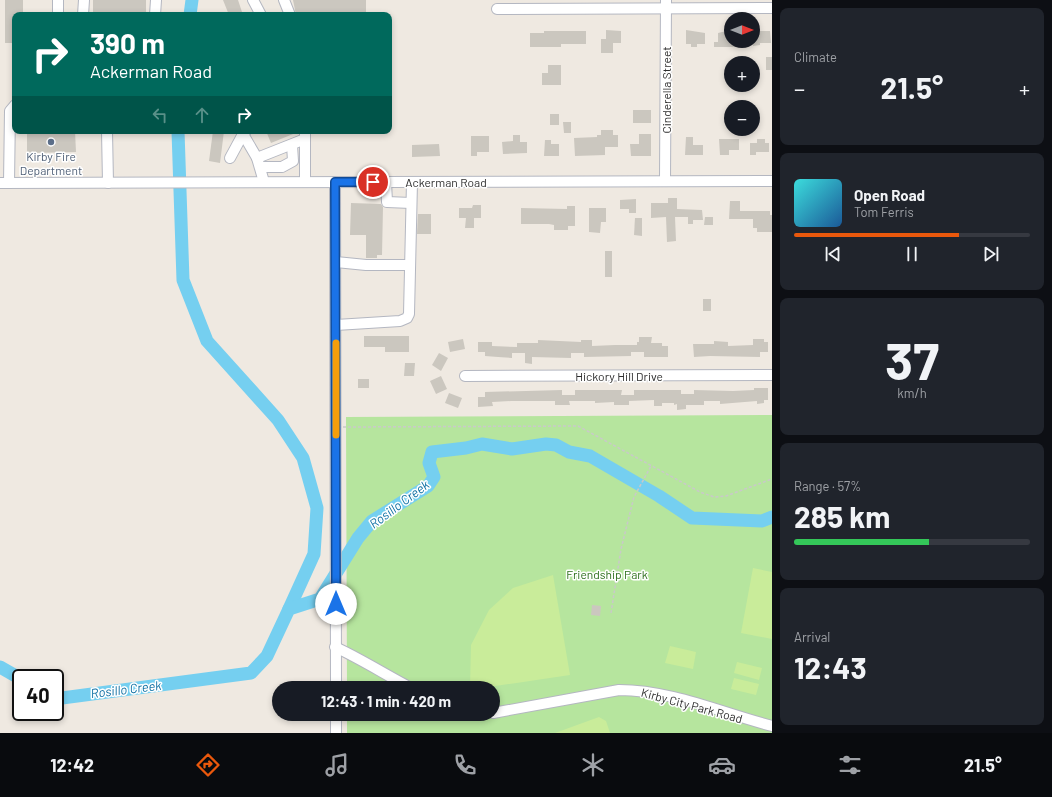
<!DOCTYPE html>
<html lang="en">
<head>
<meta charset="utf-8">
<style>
	:root { --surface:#171b24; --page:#20242c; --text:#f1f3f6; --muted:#9ea1a6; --line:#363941; --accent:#ea580c }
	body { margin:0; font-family:Barlow,sans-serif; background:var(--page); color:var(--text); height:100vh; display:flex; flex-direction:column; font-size:15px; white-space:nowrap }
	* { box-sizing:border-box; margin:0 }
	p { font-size:13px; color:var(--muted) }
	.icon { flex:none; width:22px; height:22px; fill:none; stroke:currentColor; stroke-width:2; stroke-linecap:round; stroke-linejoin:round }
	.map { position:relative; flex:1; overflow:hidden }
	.panel { display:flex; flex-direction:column; gap:8px; padding:8px; background:#0d0f14; width:280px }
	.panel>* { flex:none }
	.top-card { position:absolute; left:12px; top:12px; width:380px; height:122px; border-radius:8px; box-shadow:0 2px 6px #0003; background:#00695c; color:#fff; overflow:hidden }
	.needle { width:26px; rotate:90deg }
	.fabs { position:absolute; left:724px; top:12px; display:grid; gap:8px }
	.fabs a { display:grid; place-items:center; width:36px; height:36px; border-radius:50%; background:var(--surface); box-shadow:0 2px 6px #0003; font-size:20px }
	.speed { position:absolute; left:12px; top:669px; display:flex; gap:8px; font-size:20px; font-weight:700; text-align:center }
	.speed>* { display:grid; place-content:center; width:52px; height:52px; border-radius:50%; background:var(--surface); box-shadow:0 2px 6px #0003; line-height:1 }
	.speed .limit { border:2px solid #111; border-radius:6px; background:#fff; color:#111 }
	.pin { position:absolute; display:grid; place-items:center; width:34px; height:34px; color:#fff; margin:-17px; border:2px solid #fff; border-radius:50%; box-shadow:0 1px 4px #0007 }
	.me { position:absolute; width:44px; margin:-22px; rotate:0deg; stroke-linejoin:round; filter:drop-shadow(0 0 3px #0008) }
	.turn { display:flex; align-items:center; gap:14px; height:84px; padding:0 12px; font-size:18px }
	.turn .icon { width:52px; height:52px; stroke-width:2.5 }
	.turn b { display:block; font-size:28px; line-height:34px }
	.lanes { display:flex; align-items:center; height:38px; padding:0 12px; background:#0003; justify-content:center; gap:20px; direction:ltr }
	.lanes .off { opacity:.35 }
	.big { font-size:30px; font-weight:700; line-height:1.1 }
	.panel .tile { flex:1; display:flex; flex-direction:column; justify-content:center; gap:6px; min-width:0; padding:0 14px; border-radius:8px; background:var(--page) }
	.panel .dial { align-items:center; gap:0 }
	.dial b { font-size:52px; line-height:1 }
	.song { display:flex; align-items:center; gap:12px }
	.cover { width:48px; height:48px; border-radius:6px; background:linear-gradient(135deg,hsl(180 70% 55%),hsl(210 70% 35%)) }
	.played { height:4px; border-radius:2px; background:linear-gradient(90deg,var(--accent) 70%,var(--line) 70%) }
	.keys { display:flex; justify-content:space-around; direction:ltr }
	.heat { display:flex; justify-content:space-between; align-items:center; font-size:22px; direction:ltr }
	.charge { height:6px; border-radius:3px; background:linear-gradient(90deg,#34c759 57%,var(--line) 0) }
	.trip { position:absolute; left:272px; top:681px; width:228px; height:40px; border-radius:20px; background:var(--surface); box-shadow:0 2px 6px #0003; font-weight:700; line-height:40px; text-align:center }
	.tab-bar { display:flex; height:64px; justify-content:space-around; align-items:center; background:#090b0e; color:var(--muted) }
	.tab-bar .icon { width:28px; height:28px }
	.tab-bar .current { color:var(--accent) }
	.tab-bar b { font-size:18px; color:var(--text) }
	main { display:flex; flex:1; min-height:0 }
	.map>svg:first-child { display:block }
</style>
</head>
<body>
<main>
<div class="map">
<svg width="772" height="733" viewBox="0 0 772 733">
	<rect width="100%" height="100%" fill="#efe9e1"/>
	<!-- green -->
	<polygon fill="#b6e59e" points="772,415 772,733 347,733 347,714 493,714 493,688 347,688 346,417"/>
	<!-- pitch -->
	<g fill="#c9ec9a">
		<polygon points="753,568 772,572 772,639 741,633"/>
		<polygon points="553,575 570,675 482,688 470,688 471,645 489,610 513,588"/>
		<polygon points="670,646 696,652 693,669 665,663"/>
		<polygon points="737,662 762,668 759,680 734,673"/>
		<polygon points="734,678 759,684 756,695 731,689"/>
		<polygon points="599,717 606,721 610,733 555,733"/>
	</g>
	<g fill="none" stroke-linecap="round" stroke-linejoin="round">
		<!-- river -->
		<g stroke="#75cff0" stroke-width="13">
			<polyline points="190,15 192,0"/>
			<polyline points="178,131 183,280 207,341 278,420 303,458 317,508 314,554 289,609"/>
			<polyline points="0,667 21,679"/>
			<polyline points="55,695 62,698 251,673 267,656 289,609 320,599 358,538 372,521 428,486 434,477 429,463 432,452 466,448 482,444 512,449 546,444 556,445 569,452 590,456 659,496 692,518 762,521 772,517"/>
		</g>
	</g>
	<!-- building -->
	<g fill="#cbc7bf">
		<polygon points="5,0 23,0 23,15 15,15 15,43 5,43"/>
		<rect x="93" y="0" width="53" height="15"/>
		<polygon points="223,0 238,0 243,15 229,15"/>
		<polygon points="293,0 366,0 366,15 296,15"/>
		<polygon points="606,30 621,31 621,43 613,43 613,53 601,53 601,39 606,39"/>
		<polygon points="686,30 705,33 705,44 697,44 697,47 691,47 691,44 686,44"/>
		<polygon points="731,30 731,41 738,41 738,47 714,47 714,42 718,42 718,33"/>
		<polygon points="544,31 586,31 586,44 561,44 561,47 530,47 530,33 544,33"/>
		<polygon points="753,31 770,31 771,43 760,43 760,45 753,46"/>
		<rect x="766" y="57" width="6" height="13"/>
		<polygon points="548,65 561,65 561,85 542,85 542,73 548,73"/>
		<rect x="633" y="110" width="18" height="13"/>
		<rect x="550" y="114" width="9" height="11"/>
		<polygon points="563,122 571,122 571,133 564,133"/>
		<polygon points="601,130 613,130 613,135 618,135 618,147 605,147 605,155 575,156 574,138 597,137 597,135 601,135"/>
		<polygon points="27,131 75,131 76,152 27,153"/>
		<polygon points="213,131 224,131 220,163 209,161"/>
		<polygon points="266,131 298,131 298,132 271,143"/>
		<polygon points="639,134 651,134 651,156 631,156 630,144 639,144"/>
		<polygon points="513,135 520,135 520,142 527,142 527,153 503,154 502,142 513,141"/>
		<polygon points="471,136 489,136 489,152 477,152 477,156 471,156"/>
		<polygon points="686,137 693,137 693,145 703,145 703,155 685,155"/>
		<polygon points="719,139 739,139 739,150 729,150 729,155 720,155"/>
		<polygon points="757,139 765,139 765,143 769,143 769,152 756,152 756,155 750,155 750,143 757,143"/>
		<polygon points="545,140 551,140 551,144 559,144 559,156 544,156"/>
		<polygon points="439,144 440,156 412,157 412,145"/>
		<polygon points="668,198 677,198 677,209 702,210 703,220 693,220 693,224 688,224 688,217 675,217 676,241 667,242 666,217 651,218 651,203 668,203"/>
		<polygon points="636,199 636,213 629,213 629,209 620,209 620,200"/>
		<polygon points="730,201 740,201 740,211 770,211 770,215 772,215 772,232 757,232 757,228 753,228 753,219 729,219"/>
		<polygon points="351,203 381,204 383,207 382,255 377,255 377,258 366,258 366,235 350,235"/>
		<polygon points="473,205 481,205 481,218 474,218 474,228 465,228 466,218 459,218 459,208 472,208"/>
		<polygon points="567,206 575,206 575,226 568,226 568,230 554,230 554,225 549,224 521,224 521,208 567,209"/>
		<polygon points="589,208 606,208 606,222 601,222 600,233 589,232"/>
		<polygon points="418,214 431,214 431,234 417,234"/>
		<polygon points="705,217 713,217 713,225 704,225"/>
		<polygon points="635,218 642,218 642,236 634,235"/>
		<rect x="605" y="251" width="7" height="26"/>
		<rect x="703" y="299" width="8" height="12"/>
		<polygon points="364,336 409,336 409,352 385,352 385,347 364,347"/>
		<polygon points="639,337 652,337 651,343 662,343 662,346 668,346 668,357 644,357 644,352 631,352 631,356 584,357 584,353 571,353 571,358 532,357 532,364 525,363 525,353 512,353 512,358 498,357 485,356 485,352 478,352 478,342 492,342 492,346 517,347 517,343 538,343 538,340 581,342 581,340 592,340 592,346 615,345 637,345 637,342 639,342"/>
		<polygon points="463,339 465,349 450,352 448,342"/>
		<polygon points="753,339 764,339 764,342 768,342 768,352 760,352 760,357 710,356 694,357 693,344 714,344 714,341 728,342 728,346 753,345"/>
		<polygon points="439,353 448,358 441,371 432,365"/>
		<polygon points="405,363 415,363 414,376 404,376"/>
		<polygon points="441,376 447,389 436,394 430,381"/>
		<rect x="358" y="379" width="11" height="9"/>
		<polygon points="754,388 768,388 768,400 764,400 764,403 757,404 757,401 720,404 720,401 704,401 704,405 686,405 686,409 677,410 677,404 674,405 674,403 662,403 662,406 654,406 654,400 629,401 629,405 614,405 614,402 595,403 595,401 569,401 570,405 555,405 555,401 511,401 492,402 493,406 478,407 478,397 485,397 485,392 562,390 562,395 575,395 575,390 622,390 621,395 634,395 634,390 681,390 681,394 694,394 694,390 733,391 754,390"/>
		<polygon points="449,393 462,398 458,408 445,403"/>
		<polygon points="592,605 601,606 600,616 591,615"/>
	</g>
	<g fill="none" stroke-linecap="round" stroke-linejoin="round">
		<!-- minor casing -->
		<g stroke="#b4b7c1" stroke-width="12">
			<g id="minor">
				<polyline points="253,0 261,15"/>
				<polyline points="284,0 290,15"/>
				<polyline points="497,9 772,8"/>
				<polyline points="58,15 58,0"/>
				<polyline points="83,15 84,0"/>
				<polyline points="155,15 156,0"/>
				<polyline points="107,131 108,183"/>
				<polyline points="246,131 243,134 257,158 264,182"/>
				<polyline points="305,131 305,182"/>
				<polyline points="230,158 243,134"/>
				<polyline points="257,158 305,139"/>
				<polyline points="261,167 282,167 293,161 292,145"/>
				<polyline points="665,181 666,0"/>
				<polyline points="335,182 336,688"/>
				<polyline points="386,182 387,202 411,203"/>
				<polyline points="0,183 772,181"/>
				<polyline points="9,183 10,111 15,105"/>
				<polyline points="336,262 366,265 410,265"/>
				<polyline points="336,325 400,321 407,318 409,314 412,182"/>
				<polyline points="465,376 772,375"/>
				<path d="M335 647C361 659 386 675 411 688"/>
				<path d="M493 713 619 690C671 690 722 713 772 726"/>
				<polyline points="336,714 336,733"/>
			</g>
		</g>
		<!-- path -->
		<g stroke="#c9c9c9" stroke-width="1.5" stroke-dasharray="3 2" stroke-linecap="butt">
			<polyline points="343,427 578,426 700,492 714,497 726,496 772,479"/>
			<polyline points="611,613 621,549 634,497 651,466"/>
		</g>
		<!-- minor -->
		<use href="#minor" stroke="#fff" stroke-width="10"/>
	</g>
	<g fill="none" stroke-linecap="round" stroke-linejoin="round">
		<!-- route casing -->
		<g stroke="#114b97" stroke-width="10">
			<polyline id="route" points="336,604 335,182 373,182"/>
		</g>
		<!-- route -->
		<use href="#route" stroke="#1a73e8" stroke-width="7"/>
		<!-- slow -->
		<polyline stroke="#f59e0b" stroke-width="7" points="336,343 336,435"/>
	</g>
	<!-- markers -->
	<circle fill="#5c6f8a" stroke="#fff" stroke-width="1.5" cx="51" cy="142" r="4"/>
	<g text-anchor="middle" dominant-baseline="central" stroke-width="3" stroke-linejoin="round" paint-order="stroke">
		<!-- street labels -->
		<g font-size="12" fill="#2e2e2e" stroke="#fff">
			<text transform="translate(666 90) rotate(-90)">Cinderella Street</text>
			<text x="446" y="182">Ackerman Road</text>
			<text x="619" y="376">Hickory Hill Drive</text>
			<text transform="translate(692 705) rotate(15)">Kirby City Park Road</text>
		</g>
		<!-- service labels -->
		<g font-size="12" fill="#4e5e75" stroke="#fff">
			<text x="51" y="156">Kirby Fire<tspan x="51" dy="14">Department</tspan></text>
		</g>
		<!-- park labels -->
		<g font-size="12" fill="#2c6e1b" stroke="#fff">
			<text x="607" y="574">Friendship Park</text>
		</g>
		<!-- water labels -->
		<g font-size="13" font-style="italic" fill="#0d6fa3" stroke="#fff">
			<text transform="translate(399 504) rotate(-37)">Rosillo Creek</text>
			<text transform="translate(126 689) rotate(-7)">Rosillo Creek</text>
		</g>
	</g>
</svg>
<div class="fabs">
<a><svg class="needle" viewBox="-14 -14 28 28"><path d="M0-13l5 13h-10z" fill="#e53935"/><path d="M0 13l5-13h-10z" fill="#9ea1a6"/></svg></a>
<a>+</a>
<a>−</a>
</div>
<div class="speed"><div class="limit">40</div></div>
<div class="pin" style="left:373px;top:182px;background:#d93025"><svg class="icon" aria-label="arrive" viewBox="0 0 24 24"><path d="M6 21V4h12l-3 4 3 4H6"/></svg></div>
<svg class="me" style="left:336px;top:604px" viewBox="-20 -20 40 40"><circle r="19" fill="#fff"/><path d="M0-13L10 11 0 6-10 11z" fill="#1a73e8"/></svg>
<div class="trip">12:43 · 1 min · 420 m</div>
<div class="top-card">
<div class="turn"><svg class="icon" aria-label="right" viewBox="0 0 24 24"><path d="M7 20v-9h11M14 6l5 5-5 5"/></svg><div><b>390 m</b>Ackerman Road</div></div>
<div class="lanes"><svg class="icon off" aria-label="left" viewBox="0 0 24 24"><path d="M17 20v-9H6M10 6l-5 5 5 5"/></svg><svg class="icon off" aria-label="ahead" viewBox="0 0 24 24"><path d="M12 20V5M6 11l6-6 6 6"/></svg><svg class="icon" aria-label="right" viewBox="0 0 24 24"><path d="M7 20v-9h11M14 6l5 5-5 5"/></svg></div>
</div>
</div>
<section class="panel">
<div class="tile"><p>Climate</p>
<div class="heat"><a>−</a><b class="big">21.5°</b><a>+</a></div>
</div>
<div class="tile">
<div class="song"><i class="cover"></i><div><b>Open Road</b><p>Tom Ferris</p></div></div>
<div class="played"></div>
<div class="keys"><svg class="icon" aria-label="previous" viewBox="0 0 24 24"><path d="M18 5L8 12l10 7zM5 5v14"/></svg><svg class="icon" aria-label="pause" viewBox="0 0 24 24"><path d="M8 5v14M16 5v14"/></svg><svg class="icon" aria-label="next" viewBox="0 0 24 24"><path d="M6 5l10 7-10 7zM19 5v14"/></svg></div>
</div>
<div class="tile dial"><b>37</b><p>km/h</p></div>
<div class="tile"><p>Range · 57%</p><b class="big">285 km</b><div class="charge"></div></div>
<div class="tile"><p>Arrival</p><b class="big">12:43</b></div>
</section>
</main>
<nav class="tab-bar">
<b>12:42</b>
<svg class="icon current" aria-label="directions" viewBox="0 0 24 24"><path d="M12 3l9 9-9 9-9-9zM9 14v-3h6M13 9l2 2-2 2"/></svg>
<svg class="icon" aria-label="music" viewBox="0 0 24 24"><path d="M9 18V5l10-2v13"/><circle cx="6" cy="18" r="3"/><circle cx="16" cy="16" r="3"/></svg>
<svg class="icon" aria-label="phone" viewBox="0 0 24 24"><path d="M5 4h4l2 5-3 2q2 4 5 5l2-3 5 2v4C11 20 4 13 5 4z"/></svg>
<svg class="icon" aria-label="climate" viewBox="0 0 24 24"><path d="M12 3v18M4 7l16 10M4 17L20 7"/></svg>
<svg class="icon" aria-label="car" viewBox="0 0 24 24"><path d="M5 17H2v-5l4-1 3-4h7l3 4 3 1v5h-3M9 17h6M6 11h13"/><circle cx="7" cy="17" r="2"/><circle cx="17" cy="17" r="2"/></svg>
<svg class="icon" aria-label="filters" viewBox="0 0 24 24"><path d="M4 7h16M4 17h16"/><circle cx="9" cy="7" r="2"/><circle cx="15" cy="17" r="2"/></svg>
<b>21.5°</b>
</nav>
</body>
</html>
